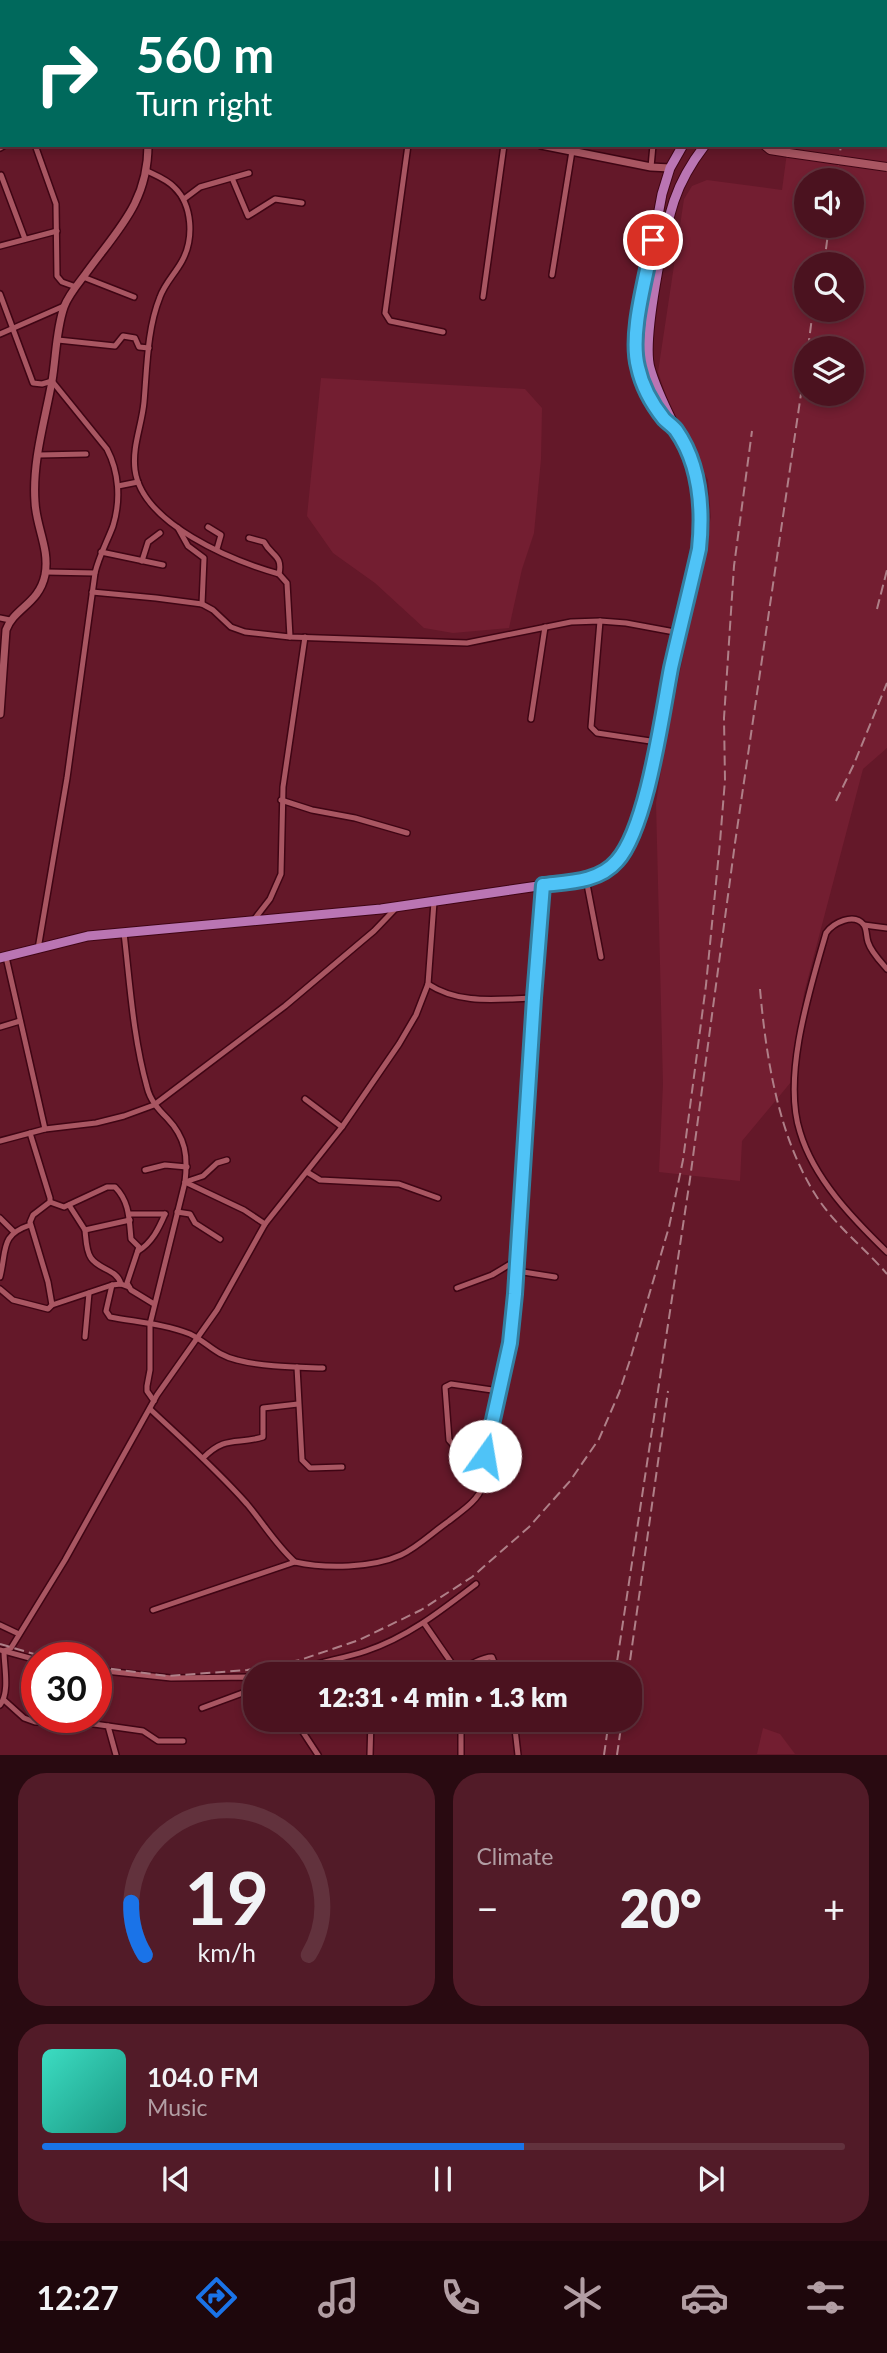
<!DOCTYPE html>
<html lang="en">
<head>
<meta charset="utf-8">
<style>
	:root { --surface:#4b121f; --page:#521b28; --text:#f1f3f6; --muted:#b29ea4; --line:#62323d; --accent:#1a73e8 }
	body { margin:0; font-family:Lato,sans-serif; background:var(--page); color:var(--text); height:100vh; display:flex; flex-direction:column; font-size:26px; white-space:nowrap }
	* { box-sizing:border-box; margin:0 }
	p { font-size:23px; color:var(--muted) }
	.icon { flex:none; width:38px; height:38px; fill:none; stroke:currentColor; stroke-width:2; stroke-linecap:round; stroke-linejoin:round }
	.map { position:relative; height:1755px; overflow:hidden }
	.side { display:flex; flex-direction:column; gap:18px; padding:18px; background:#290a11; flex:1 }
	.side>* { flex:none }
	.top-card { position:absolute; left:0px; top:0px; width:887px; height:147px; box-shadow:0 4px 10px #0003,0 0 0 2px var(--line); background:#00695c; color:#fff; overflow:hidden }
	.tools { position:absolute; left:794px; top:168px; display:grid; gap:14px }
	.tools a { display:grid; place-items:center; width:70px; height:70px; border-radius:50%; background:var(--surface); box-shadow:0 4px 10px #0003,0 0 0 2px var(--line); font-size:35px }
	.speed { position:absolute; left:21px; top:1642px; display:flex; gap:14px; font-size:35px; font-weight:700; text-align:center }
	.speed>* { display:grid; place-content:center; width:91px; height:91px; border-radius:50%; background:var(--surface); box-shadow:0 4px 10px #0003,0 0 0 2px var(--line); line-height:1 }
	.speed .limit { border:10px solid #d22; background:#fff; color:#111 }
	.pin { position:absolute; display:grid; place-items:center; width:60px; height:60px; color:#fff; margin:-30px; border:4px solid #fff; border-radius:50%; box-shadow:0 2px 7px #0007 }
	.me { position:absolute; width:77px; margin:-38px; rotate:13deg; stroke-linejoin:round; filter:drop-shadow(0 0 5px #0008) }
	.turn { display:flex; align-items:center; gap:24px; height:147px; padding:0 21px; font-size:32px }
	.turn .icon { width:91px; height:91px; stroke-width:2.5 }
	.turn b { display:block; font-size:49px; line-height:60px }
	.big { font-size:52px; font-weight:800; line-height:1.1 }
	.side .card { flex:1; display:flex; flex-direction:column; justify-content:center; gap:10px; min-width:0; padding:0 24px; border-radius:28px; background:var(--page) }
	.side .dial { align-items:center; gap:0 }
	.dial svg { height:182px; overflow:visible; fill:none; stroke:var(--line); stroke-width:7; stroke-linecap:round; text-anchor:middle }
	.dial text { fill:var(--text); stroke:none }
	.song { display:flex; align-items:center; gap:21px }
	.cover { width:84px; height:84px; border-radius:10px; background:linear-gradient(135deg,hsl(170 70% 55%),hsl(170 70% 35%)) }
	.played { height:7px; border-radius:4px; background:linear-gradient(90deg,var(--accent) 60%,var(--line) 60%) }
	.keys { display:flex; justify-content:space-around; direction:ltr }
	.heat { display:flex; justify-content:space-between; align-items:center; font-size:38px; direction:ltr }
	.side .tiles { flex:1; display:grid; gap:18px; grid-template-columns:1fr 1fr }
	.card:last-child { grid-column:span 2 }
	.trip { position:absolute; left:243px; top:1662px; width:399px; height:70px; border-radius:28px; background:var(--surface); box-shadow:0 4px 10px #0003,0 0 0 2px var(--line); font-weight:800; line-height:70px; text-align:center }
	.dock { display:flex; height:112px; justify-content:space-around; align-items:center; background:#1e070c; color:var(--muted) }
	.dock .icon { width:49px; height:49px }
	.dock .on { color:var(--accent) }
	.dock b { font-size:32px; color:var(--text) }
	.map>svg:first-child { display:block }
</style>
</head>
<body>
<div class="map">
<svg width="887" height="1755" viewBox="0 0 887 1755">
	<rect width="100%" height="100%" fill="#641829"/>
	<!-- built -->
	<g fill="#731e31" fill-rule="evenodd">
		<path d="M809 0H887V748L863 769 804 993 791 1082 742 1141 740 1181 659 1172 663 1084 656 803 664 752 711 517 708 480 669 404 658 372 684 199 692 186 707 180 782 190 788 145H886V2H809ZM807 180H852V226H807ZM807 264H852V310H807ZM807 348H852V394H807Z"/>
		<polygon points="321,378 525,389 542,408 541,459 534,533 522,569 509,628 453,633 424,628 375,583 333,553 307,516"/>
		<polygon points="763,1728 780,1734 795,1754 757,1754"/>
	</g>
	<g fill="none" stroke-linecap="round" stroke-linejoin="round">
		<!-- minor casing -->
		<g stroke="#3f0514" stroke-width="8">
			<g id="minor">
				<polyline points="82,0 82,2"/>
				<polyline points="173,2 173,0"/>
				<polyline points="233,2 233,0"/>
				<polyline points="366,2 367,0"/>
				<polyline points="398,2 398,0"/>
				<polyline points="595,2 596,0"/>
				<polyline points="663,2 664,0"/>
				<polyline points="725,2 726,0"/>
				<polyline points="0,52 2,62"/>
				<polyline points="0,101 2,101"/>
				<polyline points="35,145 56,204 57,276 62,282 76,287"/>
				<polyline points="408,145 385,313 390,321 443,332"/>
				<polyline points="0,148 5,145"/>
				<polyline points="651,167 653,145"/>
				<path d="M147 171C157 176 166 179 174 187 193 205 194 239 182 261 175 274 165 283 160 297 147 329 147 368 144 402 142 425 132 446 135 470 142 524 233 561 279 574L287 583 290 637"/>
				<polyline points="1,175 25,239"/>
				<polyline points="232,178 248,216 275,199 302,203"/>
				<polyline points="184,199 200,187 249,173"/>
				<polyline points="0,246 57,231"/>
				<polyline points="552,275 573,145"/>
				<polyline points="83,277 134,297"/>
				<path d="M0 294 33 383 42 384 52 381 107 449C119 472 121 500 113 526 107 542 99 556 95 573L67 778 38 949"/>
				<polyline points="483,297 504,145"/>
				<polyline points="0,334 64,306"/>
				<polyline points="58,340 115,346 123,336 135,338 139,347 149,348"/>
				<polyline points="39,455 86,454"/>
				<polyline points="118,486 138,482"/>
				<polyline points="208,527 221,535 217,549"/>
				<polyline points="178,528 188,546 204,558 202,604"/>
				<path d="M249 538 264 542C272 557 283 555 279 574"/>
				<polyline points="101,552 163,565"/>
				<polyline points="142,561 148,542 160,533"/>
				<polyline points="46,572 95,573"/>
				<polyline points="92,592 156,598 202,604 213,610 231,627 245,632 290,637 467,643 571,622 600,621 626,623 680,633"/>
				<polyline points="0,618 10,620"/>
				<polyline points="600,621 591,727 597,733 657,742"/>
				<polyline points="531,719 545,627"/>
				<polyline points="281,800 312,810 355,818 407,833"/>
				<polyline points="586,879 601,957"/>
				<polyline points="253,921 270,899 281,874 283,787 305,637"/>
				<polyline points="864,925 887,928"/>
				<path d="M124 933C130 984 133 1037 147 1087 150 1100 158 1109 167 1118 186 1138 188 1156 185 1182L150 1324V1370L147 1386V1391L154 1401"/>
				<polyline points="6,957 45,1129"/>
				<path d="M887 969C880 961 871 952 868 942 866 936 867 930 864 925 854 912 833 923 826 933 810 989 782 1076 800 1132 814 1179 853 1219 887 1252"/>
				<path d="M428 984C460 1005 497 999 534 998"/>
				<polyline points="0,1027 20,1021"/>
				<polyline points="305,1099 342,1127"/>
				<polyline points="0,1141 45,1129 96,1123 124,1116 154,1105 285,1006 374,931 397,907"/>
				<polyline points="145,1170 165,1165 187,1167"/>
				<polyline points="307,1172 320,1180 399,1184 438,1198"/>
				<polyline points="185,1182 244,1210 265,1224"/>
				<polyline points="185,1182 203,1176 217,1163 227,1160"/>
				<path d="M50 1202 64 1207 107 1187H115C130 1202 129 1220 131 1239L139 1247 127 1283 131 1290 154 1304"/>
				<polyline points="69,1205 85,1230 130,1220"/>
				<polyline points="177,1212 190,1214 195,1223 220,1239"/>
				<polyline points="129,1214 165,1214"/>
				<polyline points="0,1218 13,1231"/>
				<path d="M85 1230C86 1239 86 1251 91 1258 99 1270 117 1269 121 1284"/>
				<path d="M138 1251C152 1243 159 1228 165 1214"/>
				<polyline points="517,1271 555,1277"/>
				<path d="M0 1277C7 1249 0 1235 30 1225"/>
				<path d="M112 1285 106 1311 110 1317C136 1322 165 1324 190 1334 207 1342 215 1355 237 1360 264 1367 294 1367 323 1368"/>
				<polyline points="457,1288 492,1275 517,1260"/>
				<polyline points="0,1289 13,1300 48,1309 52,1305 48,1282 30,1222 33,1215 50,1202 50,1198 30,1133"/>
				<polyline points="52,1305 112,1285 121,1284 129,1287"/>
				<polyline points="85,1337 89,1293"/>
				<polyline points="297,1367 302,1460 310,1468 342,1467"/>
				<path d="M150 1409C183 1440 217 1470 247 1504 263 1523 276 1545 295 1562"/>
				<polyline points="485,1456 458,1450 449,1440 445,1387 451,1384 499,1391"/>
				<path d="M203 1458C226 1435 236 1445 263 1437V1408L298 1404"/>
				<path d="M153 1610 295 1562C326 1569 372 1568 401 1555 418 1547 433 1532 449 1521 460 1512 478 1501 482 1487 486 1477 484 1465 486 1455 495 1409 507 1364 512 1318L543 885"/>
				<path d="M424 1623 455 1668C468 1669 479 1657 492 1657L499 1675"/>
				<polyline points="0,1625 19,1634"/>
				<polyline points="0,1650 37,1660"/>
				<polyline points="96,1670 171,1678 251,1677 256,1679"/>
				<path d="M284 1675C311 1663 339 1660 366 1651 408 1637 442 1610 476 1584"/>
				<polyline points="4,1700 24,1718 35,1722 80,1722 108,1726 116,1755"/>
				<path d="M0 1705C10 1692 4 1667 4 1651L11 1648 65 1560 157 1395 217 1310 265 1224 342 1127 399 1044 416 1015 428 984 434 902"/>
				<polyline points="202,1708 256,1688"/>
				<polyline points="295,1720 318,1755"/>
				<polyline points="514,1720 518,1755"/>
				<polyline points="108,1726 143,1731 158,1741 183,1741"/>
				<polyline points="370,1755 371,1720"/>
				<polyline points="461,1755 461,1733"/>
			</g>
		</g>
		<!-- tertiary casing -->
		<g stroke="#3f0514" stroke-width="10">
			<g id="tertiary">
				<polyline points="469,0 469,2"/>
				<polyline points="541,145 651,167 670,168"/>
				<path d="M0 714 6 630C14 608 39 604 45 575 50 549 36 527 35 502 32 462 45 420 52 381 56 357 56 330 64 307 68 296 77 285 84 276 116 231 148 204 148 145"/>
			</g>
		</g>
		<!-- secondary casing -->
		<g stroke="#3f0514" stroke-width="10">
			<g id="secondary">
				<polyline points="804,2 805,0"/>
				<polyline points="764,145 770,150 789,153"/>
			</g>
		</g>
		<!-- primary casing -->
		<g stroke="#3f0514" stroke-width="11">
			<g id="primary">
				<polyline points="777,2 777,0"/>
				<polyline points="674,428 657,409 645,389 635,352 637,328 662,194 670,168 683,145"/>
				<path d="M0 958 88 936 381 909 586 879C604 873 616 865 626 848 634 834 638 818 642 803 655 759 662 713 672 668 683 617 705 559 701 507 698 456 663 415 650 368 642 339 664 232 674 201 681 180 692 162 705 145"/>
			</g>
		</g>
		<!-- minor -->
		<use href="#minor" stroke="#a95662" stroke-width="5"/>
		<!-- tertiary -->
		<use href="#tertiary" stroke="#a95662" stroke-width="7"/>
		<!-- secondary -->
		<use href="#secondary" stroke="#a95662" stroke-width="8"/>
		<!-- primary -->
		<use href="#primary" stroke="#ba75b3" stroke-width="9"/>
		<!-- rail -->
		<g stroke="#af7f88" stroke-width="2" stroke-dasharray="10 5" stroke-linecap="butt">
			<polyline points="851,2 852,0"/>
			<polyline points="836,180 841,145"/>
			<polyline points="824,264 829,226"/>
			<polyline points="808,348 813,310"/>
			<polyline points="877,609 887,570"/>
			<polyline points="836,801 854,764 887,683"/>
			<path d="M760 989C766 1057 778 1135 815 1194 834 1225 864 1247 887 1274"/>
			<polyline points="0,1644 44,1657"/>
			<polyline points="96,1667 168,1676 247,1670 300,1660 359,1640 421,1610 472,1577 529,1527 570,1481 599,1439 619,1393 630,1360 669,1227 683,1160 706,985 720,842 725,780 724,718 734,566 752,431"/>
			<polyline points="615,1675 690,1179 735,843 807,353"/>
			<polyline points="628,1675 668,1391"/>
			<polyline points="604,1755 609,1720"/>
			<polyline points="617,1755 622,1720"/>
		</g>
		<!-- secondary-bridge casing -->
		<g stroke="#3f0514" stroke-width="10" stroke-linecap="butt">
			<polyline id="secondary-bridge" points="789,153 887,167"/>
		</g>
		<!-- secondary-bridge -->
		<use href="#secondary-bridge" stroke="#a95662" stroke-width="8"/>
	</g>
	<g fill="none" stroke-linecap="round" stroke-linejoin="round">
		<!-- route casing -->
		<g stroke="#337fa1" stroke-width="18">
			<path id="route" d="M485 1456 510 1343 515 1294 534 998 543 885C569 882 599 882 617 861 647 828 662 715 671 668 680 628 690 589 699 549 703 510 700 464 676 430 673 426 668 423 664 419 652 404 642 386 638 367 629 332 647 276 653 240"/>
		</g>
		<!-- route -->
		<use href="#route" stroke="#4fc3f7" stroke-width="12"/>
	</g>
</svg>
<div class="tools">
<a><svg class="icon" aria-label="sound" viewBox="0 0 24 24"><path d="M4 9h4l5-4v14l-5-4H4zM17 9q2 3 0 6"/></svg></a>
<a><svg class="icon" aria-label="search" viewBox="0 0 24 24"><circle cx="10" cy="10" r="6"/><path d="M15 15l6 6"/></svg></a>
<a><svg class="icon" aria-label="layers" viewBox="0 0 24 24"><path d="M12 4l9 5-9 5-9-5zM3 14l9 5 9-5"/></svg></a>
</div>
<div class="speed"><div class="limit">30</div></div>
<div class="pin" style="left:653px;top:240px;background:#d93025"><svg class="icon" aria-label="arrive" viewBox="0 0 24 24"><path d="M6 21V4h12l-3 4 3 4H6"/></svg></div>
<svg class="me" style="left:485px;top:1456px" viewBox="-20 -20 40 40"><circle r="19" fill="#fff"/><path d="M0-13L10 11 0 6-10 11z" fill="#4fc3f7"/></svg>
<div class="trip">12:31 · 4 min · 1.3 km</div>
<div class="top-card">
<div class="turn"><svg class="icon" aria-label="right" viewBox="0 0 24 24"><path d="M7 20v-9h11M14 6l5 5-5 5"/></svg><div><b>560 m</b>Turn right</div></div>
</div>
</div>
<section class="side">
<div class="tiles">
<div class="card dial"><svg viewBox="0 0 100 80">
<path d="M14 69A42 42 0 1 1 86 69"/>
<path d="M14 69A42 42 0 0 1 8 46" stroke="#1a73e8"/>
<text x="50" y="56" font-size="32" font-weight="700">19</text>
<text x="50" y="72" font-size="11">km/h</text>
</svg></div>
<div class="card"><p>Climate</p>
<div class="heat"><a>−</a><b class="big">20°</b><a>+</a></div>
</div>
<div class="card">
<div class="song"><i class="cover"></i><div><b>104.0 FM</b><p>Music</p></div></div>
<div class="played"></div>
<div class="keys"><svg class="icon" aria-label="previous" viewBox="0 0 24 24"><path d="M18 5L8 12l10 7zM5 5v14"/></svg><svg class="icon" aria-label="pause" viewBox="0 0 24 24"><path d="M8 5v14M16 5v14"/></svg><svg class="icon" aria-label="next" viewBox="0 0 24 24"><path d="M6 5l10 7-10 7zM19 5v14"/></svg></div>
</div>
</div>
</section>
<nav class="dock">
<b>12:27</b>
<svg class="icon on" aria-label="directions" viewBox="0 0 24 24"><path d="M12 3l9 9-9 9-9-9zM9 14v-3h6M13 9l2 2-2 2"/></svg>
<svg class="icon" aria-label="music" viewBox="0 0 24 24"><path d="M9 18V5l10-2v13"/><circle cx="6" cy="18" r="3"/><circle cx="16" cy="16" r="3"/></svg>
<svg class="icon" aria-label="phone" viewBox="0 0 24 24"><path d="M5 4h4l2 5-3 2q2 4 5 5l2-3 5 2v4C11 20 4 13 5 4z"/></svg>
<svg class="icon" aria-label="climate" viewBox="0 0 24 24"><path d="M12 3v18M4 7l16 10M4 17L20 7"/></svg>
<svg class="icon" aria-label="car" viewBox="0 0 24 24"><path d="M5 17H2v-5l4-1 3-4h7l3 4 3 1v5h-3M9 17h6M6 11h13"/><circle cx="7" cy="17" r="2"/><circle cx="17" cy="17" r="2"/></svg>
<svg class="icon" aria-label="filters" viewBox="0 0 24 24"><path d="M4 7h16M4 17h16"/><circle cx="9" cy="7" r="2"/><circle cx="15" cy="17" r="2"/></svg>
</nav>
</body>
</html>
